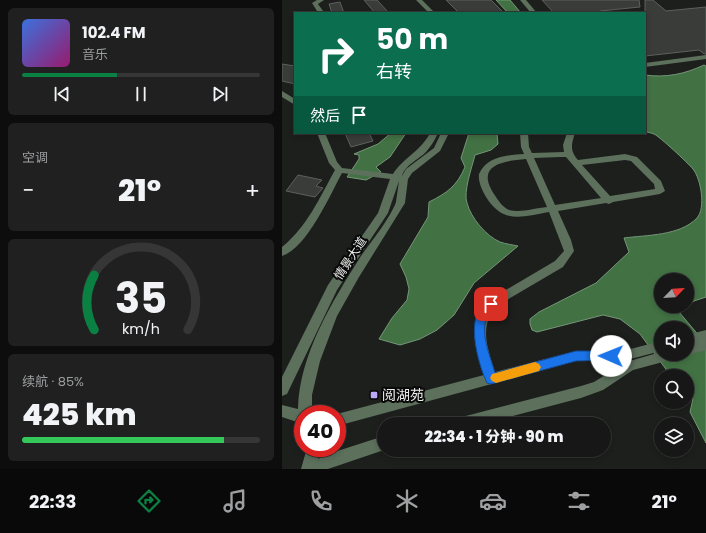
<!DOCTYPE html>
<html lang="zh">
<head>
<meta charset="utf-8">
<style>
	:root { --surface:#161716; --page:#1f201f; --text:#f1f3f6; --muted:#9e9fa1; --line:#353635; --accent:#0b8043 }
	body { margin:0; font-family:Poppins,"Noto Sans SC",sans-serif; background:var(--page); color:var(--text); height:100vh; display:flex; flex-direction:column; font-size:15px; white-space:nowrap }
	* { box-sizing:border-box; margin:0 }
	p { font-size:13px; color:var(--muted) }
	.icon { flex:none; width:22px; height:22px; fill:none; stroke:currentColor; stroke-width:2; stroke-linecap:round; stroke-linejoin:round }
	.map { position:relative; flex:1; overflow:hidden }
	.sheet { display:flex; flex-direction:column; gap:8px; padding:8px; background:#0c0d0c; width:282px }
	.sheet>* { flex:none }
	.top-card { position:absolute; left:12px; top:12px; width:352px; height:122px; border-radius:0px; box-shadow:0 2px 6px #0003,0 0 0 1px var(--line); background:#0b6e4f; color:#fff; overflow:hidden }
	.needle { width:26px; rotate:65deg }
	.controls { position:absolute; left:372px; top:273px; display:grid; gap:8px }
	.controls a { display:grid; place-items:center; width:40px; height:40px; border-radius:50%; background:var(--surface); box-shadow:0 2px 6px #0003,0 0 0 1px var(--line); font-size:20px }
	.speed { position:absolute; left:12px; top:405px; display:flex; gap:8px; font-size:20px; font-weight:700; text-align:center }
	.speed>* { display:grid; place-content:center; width:52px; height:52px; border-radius:50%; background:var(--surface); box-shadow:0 2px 6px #0003,0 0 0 1px var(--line); line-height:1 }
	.speed .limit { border:6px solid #d22; background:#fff; color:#111 }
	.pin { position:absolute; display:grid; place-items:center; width:34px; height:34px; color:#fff; margin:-17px; border-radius:8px; box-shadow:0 2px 6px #0006 }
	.me { position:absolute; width:44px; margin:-22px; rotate:271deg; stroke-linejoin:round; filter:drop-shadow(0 0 3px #0008) }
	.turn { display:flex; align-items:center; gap:14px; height:84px; padding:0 16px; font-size:18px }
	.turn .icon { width:52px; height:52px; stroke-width:2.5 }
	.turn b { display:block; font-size:28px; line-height:34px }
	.then { display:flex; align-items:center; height:38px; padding:0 16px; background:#0003; gap:8px; font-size:15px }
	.big { font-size:30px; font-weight:800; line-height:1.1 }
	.sheet .widget { flex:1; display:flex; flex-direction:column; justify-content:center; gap:6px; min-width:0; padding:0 14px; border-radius:6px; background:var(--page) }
	.sheet .dial { align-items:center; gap:0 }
	.dial svg { height:104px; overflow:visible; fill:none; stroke:var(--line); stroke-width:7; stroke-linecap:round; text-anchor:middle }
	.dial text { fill:var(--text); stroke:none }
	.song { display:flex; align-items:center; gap:12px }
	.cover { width:48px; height:48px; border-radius:6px; background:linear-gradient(135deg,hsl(220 70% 55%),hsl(320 70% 35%)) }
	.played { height:4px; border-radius:2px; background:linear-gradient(90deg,var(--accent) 40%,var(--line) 40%) }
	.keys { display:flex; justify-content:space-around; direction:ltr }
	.heat { display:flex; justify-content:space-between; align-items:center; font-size:22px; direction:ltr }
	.charge { height:6px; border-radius:3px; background:linear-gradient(90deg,#34c759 85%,var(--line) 0) }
	.trip { position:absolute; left:95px; top:417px; width:234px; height:40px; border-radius:20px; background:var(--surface); box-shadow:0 2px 6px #0003,0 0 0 1px var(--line); font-weight:800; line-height:40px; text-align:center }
	.tabs { display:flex; height:64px; justify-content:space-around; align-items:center; background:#090909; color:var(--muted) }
	.tabs .icon { width:28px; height:28px }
	.tabs .current { color:var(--accent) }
	.tabs b { font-size:18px; color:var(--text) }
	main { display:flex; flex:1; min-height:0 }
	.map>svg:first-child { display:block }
</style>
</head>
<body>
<main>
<section class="sheet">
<div class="widget">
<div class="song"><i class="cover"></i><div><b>102.4 FM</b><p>音乐</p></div></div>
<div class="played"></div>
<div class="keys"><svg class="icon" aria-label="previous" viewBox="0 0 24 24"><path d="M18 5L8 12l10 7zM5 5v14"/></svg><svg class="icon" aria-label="pause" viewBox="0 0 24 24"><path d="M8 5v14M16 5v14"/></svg><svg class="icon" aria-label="next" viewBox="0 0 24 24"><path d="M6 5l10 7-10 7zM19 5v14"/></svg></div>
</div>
<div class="widget"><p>空调</p>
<div class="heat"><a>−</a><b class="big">21°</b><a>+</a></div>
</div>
<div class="widget dial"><svg viewBox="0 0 100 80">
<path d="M14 69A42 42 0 1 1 86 69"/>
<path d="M14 69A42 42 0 0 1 14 27" stroke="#0b8043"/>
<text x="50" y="56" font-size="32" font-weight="700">35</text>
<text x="50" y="72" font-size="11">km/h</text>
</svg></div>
<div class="widget"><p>续航 · 85%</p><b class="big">425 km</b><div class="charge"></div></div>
</section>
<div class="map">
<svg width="424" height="469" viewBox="0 0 424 469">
	<rect width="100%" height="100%" fill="#1d1f1d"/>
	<!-- water -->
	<g fill="#427144" stroke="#759677" fill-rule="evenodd">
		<polygon points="214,0 228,0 239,13 226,13"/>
		<path d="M422 65 424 66V297L412 301 397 312 424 344V443L408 412 411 399 405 393V376H389L358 334 338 319 321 315 255 332 250 330 248 324V319L257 312 314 283 347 252 342 238C364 235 398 236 415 218 424 208 419 179 411 169 406 163 377 136 372 134 369 133 366 132 363 132V75C384 78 403 74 422 65ZM379 280H405V306H379ZM379 328H405V354H379Z"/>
		<polygon points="109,133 124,133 108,157 94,167 99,172 84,180 65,177 77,159 77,155 72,154 96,144"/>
		<path d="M187 133H215L216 144 209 150 193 155C190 167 181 192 185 203 189 218 204 236 218 242 224 244 231 245 236 246L192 283 172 315 155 330 138 339 118 345 97 339 110 318 125 300 127 289 124 277 118 264 146 217 147 202C165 193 175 186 183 167L179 158Z"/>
	</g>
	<!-- building -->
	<g fill="#393c39" stroke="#5d605d">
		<polygon points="82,0 95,0 107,13 93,13"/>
		<polygon points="164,0 209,0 222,13 177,13"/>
		<polygon points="260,0 357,0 358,7 318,11 320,13 272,13"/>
		<polygon points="363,0 371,0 384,11 424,7 424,54 422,54 417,50 363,56"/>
		<polygon points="58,2 62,13 50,13 47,4"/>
		<polygon points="0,64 13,66 13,84 0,81"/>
		<polygon points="63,133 87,133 91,141 69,147"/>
		<polygon points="16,175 40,180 34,186 41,188 33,197 4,191"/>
	</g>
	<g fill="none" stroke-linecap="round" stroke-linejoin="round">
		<!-- minor -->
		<g fill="#5c705c" fill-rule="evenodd">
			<polygon points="35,0 42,0 36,4 41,11 40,13 34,13 35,11 30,3"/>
			<polygon points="134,0 140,0 153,13 147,13"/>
			<polygon points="238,0 244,0 255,13 249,13"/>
			<polygon points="424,55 424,59 363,67 363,63"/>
			<polygon points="0,91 13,99 13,105 0,97"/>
			<path d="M35 133H43L55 162 60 168 111 174C121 158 139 151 148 133H156C153 140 149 146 144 152 137 159 122 166 120 176L124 169 152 148 159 133H167L158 151 130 173 126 179 123 203 77 277 55 316 38 361 30 395V414H21V424L0 417V405L16 409C17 355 51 300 79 256 89 242 109 217 114 202 115 195 116 188 117 181L106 213 55 290 5 394 0 396V377L46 285 96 213 108 179 60 173C48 195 25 248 0 256V247C25 227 38 197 53 170L47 163Z"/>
			<path d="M238 133H246L247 147 250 153 282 152 281 145 285 133H293C289 145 288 151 296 160L343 154 355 157 379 181 383 191 378 194 331 202 327 204 324 203 276 211 289 240 292 251 281 267 213 307C197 329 206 349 213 372L294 351H341L379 341V351L341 361H294L55 426V414L202 375C193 346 185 328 205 301L273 261 282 251 267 212C239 217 221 224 204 197 200 190 196 182 197 174 205 156 225 155 242 154L239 147ZM278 157H284L319 198 273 205 252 158ZM244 159 265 207C253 208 239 213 227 210 222 208 217 202 214 197 192 166 218 161 244 159ZM343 160 349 161 372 184 373 189 328 196 300 165Z"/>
			<polygon points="424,330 424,340 408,344 424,340 424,350 405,355 402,354 405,354 405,335"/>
			<polygon points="379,352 379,354 398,354 396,358 351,370 321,390 299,398 200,424 169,424 171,420 176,418 299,386 312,382 344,362"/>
			<polygon points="102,436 102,450 46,469 19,469 25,448 39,448 36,459 46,454"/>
		</g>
	</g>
	<!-- route -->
	<path fill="#1a73e8" stroke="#114b97" d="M209 300 213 301 214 304C212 308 208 310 206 314 197 331 208 356 213 373L294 351H329L333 352 335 356 333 359 329 360 294 361 209 384 205 383C196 364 180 309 209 300Z"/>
	<!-- slow -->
	<polygon fill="#f59e0b" points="253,362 257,364 259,367 257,371 214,383 210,381 208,378 210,374 214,373"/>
	<!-- markers -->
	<rect fill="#bcaaf6" stroke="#080908" stroke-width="1.5" x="88" y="391" width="8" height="8" rx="2"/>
	<g text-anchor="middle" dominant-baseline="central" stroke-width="4" stroke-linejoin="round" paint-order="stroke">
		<!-- street labels -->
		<g font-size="12" fill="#edeeed" stroke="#080908">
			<text transform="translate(68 258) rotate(-57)">情景大道</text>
		</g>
		<!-- near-poi labels -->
		<g font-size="14" fill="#edeeed" stroke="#080908" text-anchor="start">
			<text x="100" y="395">阅湖苑</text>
		</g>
	</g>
</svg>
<div class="controls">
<a><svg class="needle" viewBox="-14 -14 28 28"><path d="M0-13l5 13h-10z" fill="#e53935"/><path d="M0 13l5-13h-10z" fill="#9e9fa1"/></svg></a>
<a><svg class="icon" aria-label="sound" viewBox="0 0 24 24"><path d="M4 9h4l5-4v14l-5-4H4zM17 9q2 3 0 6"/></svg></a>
<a><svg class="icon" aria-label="search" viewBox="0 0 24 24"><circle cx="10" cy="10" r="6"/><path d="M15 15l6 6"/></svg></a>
<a><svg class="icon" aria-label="layers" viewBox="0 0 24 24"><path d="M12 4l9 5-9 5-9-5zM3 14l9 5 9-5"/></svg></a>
</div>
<div class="speed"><div class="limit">40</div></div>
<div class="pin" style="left:209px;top:304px;background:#d93025"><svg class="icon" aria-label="arrive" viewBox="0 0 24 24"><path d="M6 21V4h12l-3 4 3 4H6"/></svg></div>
<svg class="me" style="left:329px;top:356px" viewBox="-20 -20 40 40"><circle r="19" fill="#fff"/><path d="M0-13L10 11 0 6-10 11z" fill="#1a73e8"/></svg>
<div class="trip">22:34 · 1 分钟 · 90 m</div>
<div class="top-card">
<div class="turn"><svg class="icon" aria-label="right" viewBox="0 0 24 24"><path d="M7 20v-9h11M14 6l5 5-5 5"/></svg><div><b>50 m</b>右转</div></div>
<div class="then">然后<svg class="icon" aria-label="arrive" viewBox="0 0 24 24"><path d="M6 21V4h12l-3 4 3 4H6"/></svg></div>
</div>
</div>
</main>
<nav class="tabs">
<b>22:33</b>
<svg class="icon current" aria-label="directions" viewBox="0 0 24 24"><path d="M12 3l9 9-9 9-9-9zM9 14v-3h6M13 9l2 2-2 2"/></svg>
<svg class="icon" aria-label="music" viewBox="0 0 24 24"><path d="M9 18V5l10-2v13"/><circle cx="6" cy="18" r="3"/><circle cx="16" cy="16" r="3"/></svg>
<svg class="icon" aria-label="phone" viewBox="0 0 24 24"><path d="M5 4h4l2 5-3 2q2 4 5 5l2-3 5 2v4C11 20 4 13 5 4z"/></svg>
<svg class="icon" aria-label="climate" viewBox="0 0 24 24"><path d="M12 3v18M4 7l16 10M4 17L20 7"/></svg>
<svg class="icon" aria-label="car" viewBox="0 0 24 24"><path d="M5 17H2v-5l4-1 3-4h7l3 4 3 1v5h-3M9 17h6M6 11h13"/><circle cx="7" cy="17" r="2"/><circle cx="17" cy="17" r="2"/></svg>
<svg class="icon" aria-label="filters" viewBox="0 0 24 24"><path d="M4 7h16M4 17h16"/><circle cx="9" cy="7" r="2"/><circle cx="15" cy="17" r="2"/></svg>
<b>21°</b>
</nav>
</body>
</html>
